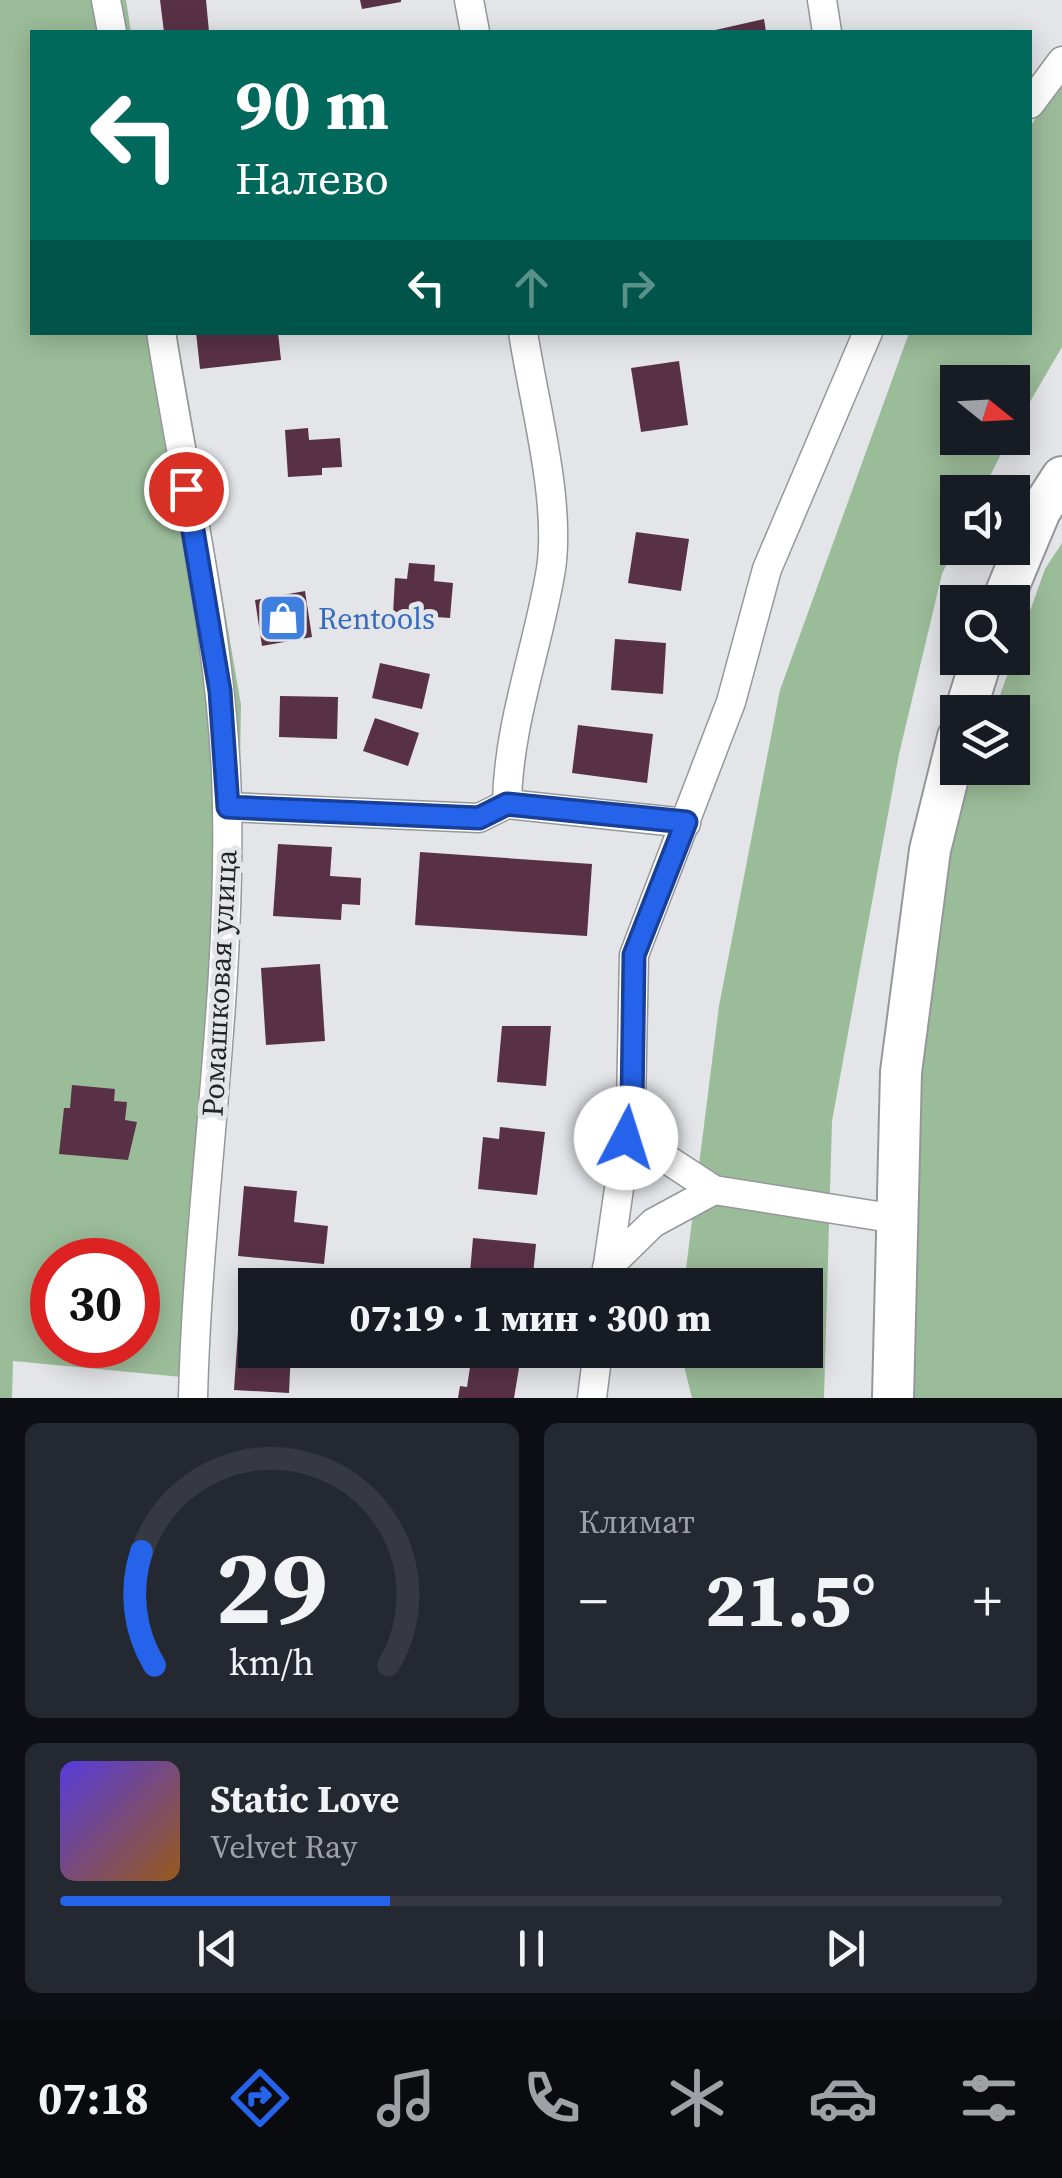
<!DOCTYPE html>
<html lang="ru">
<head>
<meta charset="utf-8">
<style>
	:root { --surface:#171b24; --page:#242831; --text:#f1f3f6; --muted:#9ea1a6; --line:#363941; --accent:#2563eb }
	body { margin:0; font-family:"Source Serif 4",serif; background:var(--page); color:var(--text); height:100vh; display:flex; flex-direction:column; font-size:38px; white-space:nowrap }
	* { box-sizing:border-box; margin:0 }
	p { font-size:32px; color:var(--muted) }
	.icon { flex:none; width:55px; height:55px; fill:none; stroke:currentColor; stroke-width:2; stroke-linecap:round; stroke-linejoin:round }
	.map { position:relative; height:1398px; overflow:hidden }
	.details { display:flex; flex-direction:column; gap:25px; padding:25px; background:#0d0f14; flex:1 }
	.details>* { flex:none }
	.hud { position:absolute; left:30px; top:30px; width:1002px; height:305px; border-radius:0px; box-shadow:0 5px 25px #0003; background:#00695c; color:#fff; overflow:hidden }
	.needle { width:65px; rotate:108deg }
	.fabs { position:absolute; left:940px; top:365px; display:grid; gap:20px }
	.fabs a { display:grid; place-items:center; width:90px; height:90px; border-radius:0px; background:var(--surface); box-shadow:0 5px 25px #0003; font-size:50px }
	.speed { position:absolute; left:30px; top:1238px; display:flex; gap:20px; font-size:50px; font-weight:700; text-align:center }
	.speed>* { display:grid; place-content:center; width:130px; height:130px; border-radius:50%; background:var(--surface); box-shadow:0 5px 25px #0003; line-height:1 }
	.speed .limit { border:15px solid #d22; background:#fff; color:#111 }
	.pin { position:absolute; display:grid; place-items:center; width:85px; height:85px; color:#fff; margin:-42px; border:5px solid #fff; border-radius:50%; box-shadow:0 2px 10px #0007 }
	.me { position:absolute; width:110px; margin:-55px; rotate:5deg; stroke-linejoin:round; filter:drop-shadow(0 0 8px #0008) }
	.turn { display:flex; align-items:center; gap:35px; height:210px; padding:0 40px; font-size:45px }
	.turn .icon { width:130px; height:130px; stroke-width:2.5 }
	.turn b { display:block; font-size:70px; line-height:85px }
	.lanes { display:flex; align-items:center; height:95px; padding:0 40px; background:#0003; justify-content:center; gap:50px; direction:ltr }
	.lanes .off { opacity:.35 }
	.big { font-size:75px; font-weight:800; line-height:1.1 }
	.details .tile { flex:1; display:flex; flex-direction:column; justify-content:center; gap:15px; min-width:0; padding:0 35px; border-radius:15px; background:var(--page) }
	.details .dial { align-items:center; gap:0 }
	.dial svg { height:260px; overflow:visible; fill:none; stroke:var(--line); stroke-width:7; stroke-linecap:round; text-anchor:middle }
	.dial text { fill:var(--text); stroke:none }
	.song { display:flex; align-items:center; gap:30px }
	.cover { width:120px; height:120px; border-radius:15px; background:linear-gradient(135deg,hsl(250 70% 55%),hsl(30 70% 35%)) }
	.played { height:10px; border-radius:5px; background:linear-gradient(90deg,var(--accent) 35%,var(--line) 35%) }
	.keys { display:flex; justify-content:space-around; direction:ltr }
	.heat { display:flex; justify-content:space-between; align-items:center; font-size:55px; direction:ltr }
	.details .tiles { flex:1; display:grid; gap:25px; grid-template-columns:1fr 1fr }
	.tile:last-child { grid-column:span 2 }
	.trip { position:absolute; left:238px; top:1268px; width:585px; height:100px; border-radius:0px; background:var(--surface); box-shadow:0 5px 25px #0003; font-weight:800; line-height:100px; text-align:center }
	.menu { display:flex; height:160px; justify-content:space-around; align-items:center; background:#090b0e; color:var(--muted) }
	.menu .icon { width:70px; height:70px }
	.menu .current { color:var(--accent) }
	.menu b { font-size:45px; color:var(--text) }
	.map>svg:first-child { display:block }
</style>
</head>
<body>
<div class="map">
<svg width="1062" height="1398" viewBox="0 0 1062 1398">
	<rect width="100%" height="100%" fill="#e3e5e9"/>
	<!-- green -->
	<g fill="#9bbc99" fill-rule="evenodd">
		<path d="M0 0H126L131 32H32V332L177 333 241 705 236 983 203 1379 13 1361 12 1398H0ZM52 1260H138V1345H52Z"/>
		<polygon points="1062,84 1062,347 1013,431 1012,382 958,382 958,438 1009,438 982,492 958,492 957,542 942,574 899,754 832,1121 824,1398 692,1398 680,1350 805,1350 805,1285 684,1285 719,1006 780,690 909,333 1030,332 1030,126"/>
		<polygon points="1062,543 1062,1398 912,1398 924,1012 953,819 975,768 1012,768 1012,712 994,712 1045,569"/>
	</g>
	<!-- building -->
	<g fill="#593146">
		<polygon points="160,0 206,0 209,32 164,32"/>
		<polygon points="360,0 401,0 401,2 362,9"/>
		<polygon points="764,19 766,32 711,32 711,31"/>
		<polygon points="196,332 278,332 281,360 200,369"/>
		<polygon points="679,361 688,425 641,432 631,368"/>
		<polygon points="308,428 309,440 340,438 342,467 322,468 322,475 288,477 285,430"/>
		<polygon points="636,532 689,539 681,591 628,583"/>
		<polygon points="409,563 435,565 434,581 453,583 450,618 393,614 395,578 407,579"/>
		<polygon points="305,591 312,637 262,646 255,600"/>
		<polygon points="615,639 666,643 663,694 611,690"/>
		<polygon points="380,663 430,674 422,709 372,698"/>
		<polygon points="280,696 338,697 337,739 279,737"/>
		<polygon points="375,718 419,733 408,766 363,751"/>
		<polygon points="578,725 653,734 647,783 572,773"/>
		<polygon points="278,844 332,847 330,876 361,878 360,905 342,904 341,920 273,916"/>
		<polygon points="420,852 592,864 587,936 415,925"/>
		<polygon points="320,964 325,1041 266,1045 261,968"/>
		<polygon points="502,1026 551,1026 546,1086 497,1082"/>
		<polygon points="72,1085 115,1089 114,1101 127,1102 125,1120 137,1122 128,1160 59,1154 64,1108 70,1108"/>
		<polygon points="500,1127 545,1132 537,1195 478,1189 483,1137 499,1139"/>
		<polygon points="244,1186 297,1191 294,1222 328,1226 324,1264 238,1256"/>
		<polygon points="473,1238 536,1244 532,1285 469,1285"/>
		<polygon points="238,1331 255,1332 255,1350 291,1350 289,1393 234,1390"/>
		<polygon points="472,1354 520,1362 514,1398 458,1398 460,1386 467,1387"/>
	</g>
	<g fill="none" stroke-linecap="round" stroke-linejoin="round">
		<!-- street casing -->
		<g stroke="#95979b" stroke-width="31">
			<g id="street">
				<polyline points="106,0 112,32"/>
				<polyline points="469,0 475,32"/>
				<polyline points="822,0 827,32"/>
				<polyline points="1030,104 1062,61"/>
				<path d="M161 332C185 485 225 653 227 806 231 1004 198 1201 193 1398"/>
				<path d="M507 804C508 724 538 648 551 569 561 499 534 404 523 332"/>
				<polyline points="227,807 479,818 507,804 686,823"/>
				<polyline points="631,1106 665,1158 714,1190 897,1219"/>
				<polyline points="607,1268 653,1223 714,1190"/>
				<polyline points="605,1285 631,1106 634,955 731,702 767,569 868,332"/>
				<polyline points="592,1398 598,1350"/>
			</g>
		</g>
		<!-- secondary casing -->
		<g stroke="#95979b" stroke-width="44">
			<g id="secondary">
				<polyline points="1002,602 1040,511 1062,477"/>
				<polyline points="965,712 982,658"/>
				<polyline points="893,1398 901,1072 930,850 958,737"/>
			</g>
		</g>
		<!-- street -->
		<use href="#street" stroke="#fff" stroke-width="28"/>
		<!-- secondary -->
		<use href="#secondary" stroke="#fff" stroke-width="40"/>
	</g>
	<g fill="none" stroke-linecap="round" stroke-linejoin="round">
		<!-- route casing -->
		<g stroke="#184099" stroke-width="25">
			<polyline id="route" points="186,489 220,691 228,807 479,818 507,804 686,822 634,955 632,1106 626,1138"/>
		</g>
		<!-- route -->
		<use href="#route" stroke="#2563eb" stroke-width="18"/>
	</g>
	<!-- icons -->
	<defs>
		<g id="shop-square" transform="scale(2.5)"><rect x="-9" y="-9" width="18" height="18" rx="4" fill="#3f7fe0" stroke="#e3e5e9"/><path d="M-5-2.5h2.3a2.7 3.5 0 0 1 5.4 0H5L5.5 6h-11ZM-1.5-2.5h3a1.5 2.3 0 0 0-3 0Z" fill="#fff"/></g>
	</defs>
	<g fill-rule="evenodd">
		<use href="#shop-square" x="283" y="618"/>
	</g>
	<g text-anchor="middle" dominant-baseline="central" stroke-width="10" stroke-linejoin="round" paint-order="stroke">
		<!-- shop labels -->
		<g font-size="30" fill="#366cbe" stroke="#e3e5e9" text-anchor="start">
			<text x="318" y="618">Rentools</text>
		</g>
		<!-- street labels -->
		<g font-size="30" fill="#222324" stroke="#e3e5e9">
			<text transform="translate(219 983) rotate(-87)">Ромашковая улица</text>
		</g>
	</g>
</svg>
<div class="fabs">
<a><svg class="needle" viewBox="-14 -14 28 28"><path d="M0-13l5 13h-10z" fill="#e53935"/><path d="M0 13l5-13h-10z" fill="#9ea1a6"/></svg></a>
<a><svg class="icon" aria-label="sound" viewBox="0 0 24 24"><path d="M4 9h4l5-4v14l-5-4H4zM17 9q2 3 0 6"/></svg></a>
<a><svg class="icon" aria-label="search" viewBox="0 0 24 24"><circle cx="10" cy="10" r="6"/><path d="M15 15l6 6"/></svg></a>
<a><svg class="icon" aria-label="layers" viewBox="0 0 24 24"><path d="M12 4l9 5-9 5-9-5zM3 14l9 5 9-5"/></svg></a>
</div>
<div class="speed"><div class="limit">30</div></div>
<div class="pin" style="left:186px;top:489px;background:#d93025"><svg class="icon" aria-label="arrive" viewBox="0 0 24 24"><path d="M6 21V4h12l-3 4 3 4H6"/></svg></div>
<svg class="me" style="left:626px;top:1138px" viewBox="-20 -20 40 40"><circle r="19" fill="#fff"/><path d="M0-13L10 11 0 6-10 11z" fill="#2563eb"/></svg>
<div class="trip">07:19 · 1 мин · 300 m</div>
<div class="hud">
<div class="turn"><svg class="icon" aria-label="left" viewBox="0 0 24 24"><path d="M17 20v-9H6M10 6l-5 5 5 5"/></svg><div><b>90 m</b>Налево</div></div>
<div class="lanes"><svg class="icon" aria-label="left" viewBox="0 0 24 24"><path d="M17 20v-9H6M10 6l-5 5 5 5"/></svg><svg class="icon off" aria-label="ahead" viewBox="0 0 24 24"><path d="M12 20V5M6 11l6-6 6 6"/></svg><svg class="icon off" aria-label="right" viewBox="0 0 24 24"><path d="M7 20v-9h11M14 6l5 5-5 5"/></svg></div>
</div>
</div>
<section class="details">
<div class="tiles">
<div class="tile dial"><svg viewBox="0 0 100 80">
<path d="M14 69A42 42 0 1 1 86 69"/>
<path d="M14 69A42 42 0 0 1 10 34" stroke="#2563eb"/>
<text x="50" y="56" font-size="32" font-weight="700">29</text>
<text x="50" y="72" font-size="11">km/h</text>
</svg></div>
<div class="tile"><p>Климат</p>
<div class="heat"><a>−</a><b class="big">21.5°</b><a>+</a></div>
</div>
<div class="tile">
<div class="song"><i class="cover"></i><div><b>Static Love</b><p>Velvet Ray</p></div></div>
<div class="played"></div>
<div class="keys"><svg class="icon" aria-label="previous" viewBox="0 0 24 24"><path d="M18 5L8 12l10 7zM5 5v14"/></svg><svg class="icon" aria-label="pause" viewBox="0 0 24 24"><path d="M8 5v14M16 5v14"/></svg><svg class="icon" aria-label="next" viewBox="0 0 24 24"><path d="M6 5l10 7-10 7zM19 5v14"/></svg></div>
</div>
</div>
</section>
<nav class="menu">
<b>07:18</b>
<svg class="icon current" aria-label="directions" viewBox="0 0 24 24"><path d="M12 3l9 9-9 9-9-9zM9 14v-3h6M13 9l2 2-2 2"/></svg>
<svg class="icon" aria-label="music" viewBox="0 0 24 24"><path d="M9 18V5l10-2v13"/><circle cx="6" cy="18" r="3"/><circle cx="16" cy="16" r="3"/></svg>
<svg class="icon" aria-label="phone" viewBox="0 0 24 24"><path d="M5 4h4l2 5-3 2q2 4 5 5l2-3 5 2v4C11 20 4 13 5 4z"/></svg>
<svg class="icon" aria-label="climate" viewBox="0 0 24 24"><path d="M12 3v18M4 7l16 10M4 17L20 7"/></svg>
<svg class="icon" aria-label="car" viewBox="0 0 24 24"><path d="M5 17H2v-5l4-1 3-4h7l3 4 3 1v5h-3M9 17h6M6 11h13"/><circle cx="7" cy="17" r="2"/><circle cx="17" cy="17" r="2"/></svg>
<svg class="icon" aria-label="filters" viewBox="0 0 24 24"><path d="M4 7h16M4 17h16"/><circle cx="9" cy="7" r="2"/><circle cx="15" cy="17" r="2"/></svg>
</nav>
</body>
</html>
